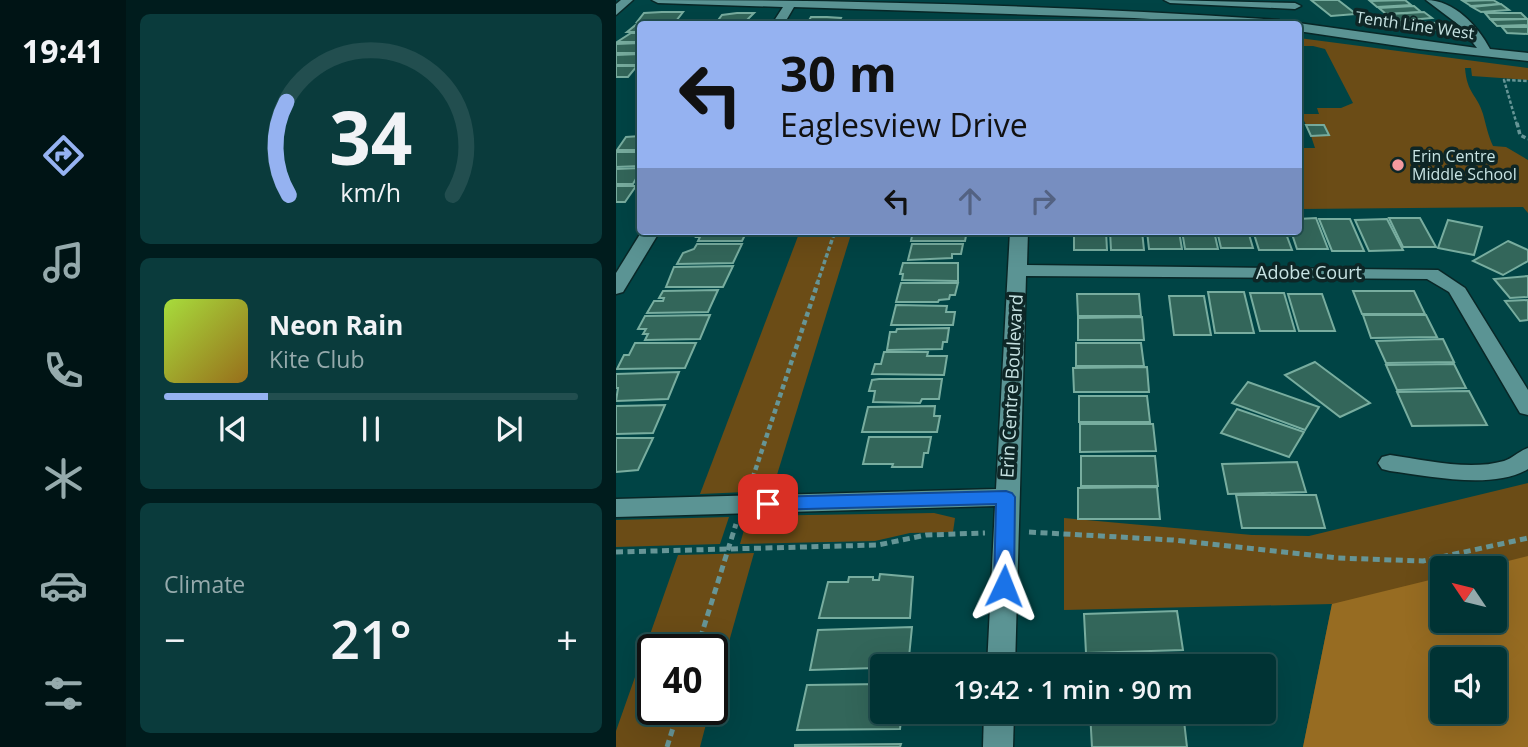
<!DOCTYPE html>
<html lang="en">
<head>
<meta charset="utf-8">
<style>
	:root { --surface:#003334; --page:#0a3b3c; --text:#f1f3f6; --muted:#95aaac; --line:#224e4f; --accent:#95b2f1 }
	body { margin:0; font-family:"Open Sans",sans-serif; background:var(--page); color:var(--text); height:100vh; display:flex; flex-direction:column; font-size:26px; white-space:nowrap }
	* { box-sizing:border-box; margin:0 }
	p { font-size:23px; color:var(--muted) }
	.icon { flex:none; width:38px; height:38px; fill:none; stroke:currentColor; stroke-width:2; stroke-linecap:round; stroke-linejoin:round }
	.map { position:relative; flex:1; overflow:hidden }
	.details { display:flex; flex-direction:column; gap:14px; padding:14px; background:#001c1d; width:490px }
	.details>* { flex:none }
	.banner { position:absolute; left:21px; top:21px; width:665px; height:214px; border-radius:7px; box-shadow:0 7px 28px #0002,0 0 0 2px var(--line); background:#95b2f1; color:#111; overflow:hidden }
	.needle { width:46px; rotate:305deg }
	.buttons { position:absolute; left:814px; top:556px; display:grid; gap:14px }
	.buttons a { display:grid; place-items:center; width:77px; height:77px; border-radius:7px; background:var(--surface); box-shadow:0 7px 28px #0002,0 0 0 2px var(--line); font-size:35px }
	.speed { position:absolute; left:21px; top:634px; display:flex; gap:14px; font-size:35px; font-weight:700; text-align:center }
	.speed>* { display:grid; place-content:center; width:91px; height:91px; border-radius:50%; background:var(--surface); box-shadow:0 7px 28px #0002,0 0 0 2px var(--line); line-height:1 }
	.speed .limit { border:4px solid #111; border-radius:10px; background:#fff; color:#111 }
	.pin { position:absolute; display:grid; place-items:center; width:60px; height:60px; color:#fff; margin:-30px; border-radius:14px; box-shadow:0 4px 10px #0006 }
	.me { position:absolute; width:77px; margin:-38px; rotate:2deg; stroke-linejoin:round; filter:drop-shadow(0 0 5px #0008) }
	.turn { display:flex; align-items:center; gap:24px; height:147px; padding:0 28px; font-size:32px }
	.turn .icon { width:91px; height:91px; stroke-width:2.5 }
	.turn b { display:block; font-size:49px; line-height:60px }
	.lanes { display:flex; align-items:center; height:66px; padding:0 28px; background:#0003; justify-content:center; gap:35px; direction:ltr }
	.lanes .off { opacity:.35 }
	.big { font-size:52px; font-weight:600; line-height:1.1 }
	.details .card { flex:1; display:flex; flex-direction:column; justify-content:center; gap:10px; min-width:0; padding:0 24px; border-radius:10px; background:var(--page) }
	.details .dial { align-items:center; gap:0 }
	.dial svg { height:182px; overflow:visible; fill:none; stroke:var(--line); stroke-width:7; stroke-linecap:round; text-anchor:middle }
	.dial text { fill:var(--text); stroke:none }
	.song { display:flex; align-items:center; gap:21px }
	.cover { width:84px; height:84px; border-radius:10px; background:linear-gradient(135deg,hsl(80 70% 55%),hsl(40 70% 35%)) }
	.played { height:7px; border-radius:4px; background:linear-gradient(90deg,var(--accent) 25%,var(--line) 25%) }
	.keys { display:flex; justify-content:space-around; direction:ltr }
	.heat { display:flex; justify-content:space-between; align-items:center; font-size:38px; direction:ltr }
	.trip { position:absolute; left:254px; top:654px; width:406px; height:70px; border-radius:7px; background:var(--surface); box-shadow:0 7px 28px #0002,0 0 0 2px var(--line); font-weight:600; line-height:70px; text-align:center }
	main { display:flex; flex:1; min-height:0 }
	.menu { display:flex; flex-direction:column; width:126px; justify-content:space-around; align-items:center; background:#001415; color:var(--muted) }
	.menu .icon { width:49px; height:49px }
	.menu .selected { color:var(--accent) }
	.menu b { font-size:32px; color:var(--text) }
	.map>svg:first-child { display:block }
</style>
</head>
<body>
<main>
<nav class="menu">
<b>19:41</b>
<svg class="icon selected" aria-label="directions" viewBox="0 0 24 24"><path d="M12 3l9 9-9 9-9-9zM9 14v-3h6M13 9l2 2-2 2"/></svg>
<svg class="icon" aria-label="music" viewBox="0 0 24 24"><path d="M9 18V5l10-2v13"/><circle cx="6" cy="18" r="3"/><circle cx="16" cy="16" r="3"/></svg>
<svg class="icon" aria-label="phone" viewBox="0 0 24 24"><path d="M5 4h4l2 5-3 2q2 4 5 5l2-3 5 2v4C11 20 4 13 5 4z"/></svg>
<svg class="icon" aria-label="climate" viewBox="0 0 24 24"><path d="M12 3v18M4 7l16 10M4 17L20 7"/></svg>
<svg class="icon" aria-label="car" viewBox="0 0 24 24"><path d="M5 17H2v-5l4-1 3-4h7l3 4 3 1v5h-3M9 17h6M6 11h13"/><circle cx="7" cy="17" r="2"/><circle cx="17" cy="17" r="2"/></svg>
<svg class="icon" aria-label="filters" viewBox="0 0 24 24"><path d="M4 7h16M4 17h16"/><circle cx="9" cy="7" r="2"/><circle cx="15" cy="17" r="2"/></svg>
</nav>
<section class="details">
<div class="card dial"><svg viewBox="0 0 100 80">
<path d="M14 69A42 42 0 1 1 86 69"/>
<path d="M14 69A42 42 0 0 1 13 28" stroke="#95b2f1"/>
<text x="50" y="56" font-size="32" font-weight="700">34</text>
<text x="50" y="72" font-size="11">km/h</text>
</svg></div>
<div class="card">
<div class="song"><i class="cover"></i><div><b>Neon Rain</b><p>Kite Club</p></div></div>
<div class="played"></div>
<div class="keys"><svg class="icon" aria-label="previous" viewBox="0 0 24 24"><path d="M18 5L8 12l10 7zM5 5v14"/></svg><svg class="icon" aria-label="pause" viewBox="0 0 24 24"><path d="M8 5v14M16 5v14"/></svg><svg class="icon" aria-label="next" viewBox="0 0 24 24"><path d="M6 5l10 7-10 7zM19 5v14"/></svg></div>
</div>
<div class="card"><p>Climate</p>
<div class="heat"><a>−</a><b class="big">21°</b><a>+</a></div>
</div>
</section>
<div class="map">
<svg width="912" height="747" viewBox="0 0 912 747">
	<rect width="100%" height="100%" fill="#004445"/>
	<!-- green -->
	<g fill="#6b4c16" fill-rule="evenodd">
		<path d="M683 38 912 68V80L856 76 855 68H849C851 94 861 94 867 114 870 125 872 135 877 146L890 147 912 160V213L907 207 683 209V148H699L695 136 713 135 708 125H690L685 114H703L701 108H725L737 103 709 49 697 46H683Z"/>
		<polygon points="184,231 236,231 156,491 84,494"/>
		<path d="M912 483V747H687L716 604 448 610V518L636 535 693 536ZM826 569H878V621H826ZM826 660H878V712H826Z"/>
		<polygon points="318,513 339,518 337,532 294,533 259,541 124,544 132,516"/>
		<polygon points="113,517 104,544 0,547 0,520"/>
		<polygon points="138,553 96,702 96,649 37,649 37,709 94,709 84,747 0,747 0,731 62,555"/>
	</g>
	<!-- forest -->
	<path fill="#976c22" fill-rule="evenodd" d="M912 556V747H687L716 604 826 577V621H878V569H860ZM826 660H878V712H826Z"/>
	<!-- building -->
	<g fill="#33665a" stroke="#78ad9f" stroke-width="2">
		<polygon points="695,0 722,0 740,14 715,16"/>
		<polygon points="789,0 795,5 761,7 754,1"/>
		<polygon points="877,0 884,4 855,6 847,1"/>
		<polygon points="885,4 893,10 865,12 856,7"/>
		<polygon points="798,6 805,12 770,14 763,8"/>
		<polygon points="46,12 67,12 60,21 21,22 28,13"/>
		<polygon points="808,12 816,18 782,21 774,14"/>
		<polygon points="121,13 138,13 128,23 100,23 106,15"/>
		<polygon points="869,13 905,13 911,19 874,19"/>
		<polygon points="195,17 211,17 225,18 222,24 195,24 196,22 192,22"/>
		<polygon points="912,19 912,25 881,26 875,20"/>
		<polygon points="784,22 822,23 825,30 786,28"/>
		<polygon points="22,23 59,23 24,24 24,32 11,32"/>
		<polygon points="886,27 912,27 912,34 891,33"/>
		<polygon points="15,33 24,33 24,42 1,42"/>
		<polygon points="24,43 24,53 0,53 0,44"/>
		<polygon points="24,54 23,65 0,65 0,55"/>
		<polygon points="0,66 21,66 12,77 0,77"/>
		<polygon points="690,125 708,125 713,135 695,136"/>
		<polygon points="24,136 24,150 1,150 10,137"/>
		<polygon points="0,152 24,152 24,166 0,167"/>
		<polygon points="24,168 24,177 21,177 17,184 0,184 0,169"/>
		<polygon points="0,186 20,186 9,202 0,202"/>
		<polygon points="700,218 712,249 681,249 675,231 682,231 682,219"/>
		<polygon points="773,218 804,218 820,247 787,247"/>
		<polygon points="703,219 734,219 748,251 716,251"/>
		<polygon points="771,219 787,250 753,251 739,220"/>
		<polygon points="832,220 866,227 858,255 822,248"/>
		<polygon points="77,231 131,231 126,241 82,241 84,237 80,237 82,233 76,233"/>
		<polygon points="292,231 351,231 349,241 295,241 296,236 290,236"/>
		<polygon points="458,231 490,231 491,250 458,250"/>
		<polygon points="494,231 526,231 528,250 495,250"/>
		<polygon points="531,231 563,231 566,249 533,249"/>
		<polygon points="566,231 598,231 602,249 569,249"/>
		<polygon points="601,231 632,231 637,248 605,248"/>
		<polygon points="637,231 669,231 676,250 643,250"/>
		<polygon points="892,241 912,250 912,261 887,275 857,261"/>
		<polygon points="81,244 126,244 117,263 61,264 67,253 78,249"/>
		<polygon points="296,244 347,244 345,254 336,254 336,258 292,260"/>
		<polygon points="287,263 342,263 342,281 286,280 287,274 284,274"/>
		<polygon points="117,266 107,287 50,287 58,267"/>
		<polygon points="912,276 912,297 894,298 878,279"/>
		<polygon points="285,283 342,283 339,295 334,295 333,299 323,300 322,302 280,302"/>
		<polygon points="102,290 92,312 31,313 38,301 47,301 48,298 43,298 47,291"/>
		<polygon points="737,291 798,291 809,314 746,314"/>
		<polygon points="592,292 628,292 638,333 599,333"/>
		<polygon points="634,293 668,293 679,331 644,331"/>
		<polygon points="461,294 523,294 525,316 462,316"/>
		<polygon points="672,294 706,294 719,331 683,331"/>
		<polygon points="553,296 588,296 595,335 558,335"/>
		<polygon points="912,300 912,320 904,321 889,301"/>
		<polygon points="280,305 331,306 330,312 339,312 337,325 275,325"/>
		<polygon points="94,315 84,339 29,340 32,334 27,334 30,329 22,329 29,316"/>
		<polygon points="747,315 810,315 821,337 755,338"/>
		<polygon points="526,317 528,340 462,340 462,318"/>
		<polygon points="333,328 331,342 327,342 326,349 271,350 274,332 280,332 281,329"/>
		<polygon points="827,339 838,362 770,363 760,341"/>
		<polygon points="19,343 80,343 69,368 1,369 8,355 13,355"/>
		<polygon points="460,343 525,343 528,366 460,366"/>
		<polygon points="268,352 312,352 311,356 331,356 328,375 256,374 259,364 265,364"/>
		<polygon points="699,362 754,403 724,417 669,375"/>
		<polygon points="838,364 850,388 781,390 770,365"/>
		<polygon points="531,367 533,392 458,392 457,368"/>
		<polygon points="63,372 52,399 0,401 2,388 0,388 0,374"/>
		<polygon points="263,379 326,379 323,399 306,399 304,403 257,402 259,391 253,391 256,380"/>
		<polygon points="632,382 703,407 689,430 616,403"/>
		<polygon points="853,391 871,425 796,426 781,392"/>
		<polygon points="463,396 531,396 534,422 463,422"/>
		<polygon points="49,405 37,433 0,434 0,406"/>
		<polygon points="319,406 318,416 324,416 321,432 246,432 252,407"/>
		<polygon points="621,409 688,432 673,457 605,433"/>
		<polygon points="464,424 537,424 540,451 464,452"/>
		<polygon points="253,437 315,437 312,453 308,453 306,467 276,467 277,464 247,464"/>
		<polygon points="0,438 37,438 22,470 0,472"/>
		<polygon points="465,456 539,456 542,486 465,486"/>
		<polygon points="681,462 690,492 612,494 606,464"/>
		<polygon points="541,487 544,519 462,519 462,488"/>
		<polygon points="620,495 700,495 709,528 626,528"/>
		<polygon points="264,574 297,577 294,618 203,618 212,582 232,582 233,577 257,577 257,580 263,580"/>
		<polygon points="561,611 567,650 470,653 468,614"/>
		<polygon points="296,627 292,667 194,670 202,630"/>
		<polygon points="570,658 572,667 473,667 473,661"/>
		<polygon points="266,684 266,712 286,712 284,729 181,730 191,685"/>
		<polygon points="474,712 567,712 571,747 476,747"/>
		<polygon points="285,744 284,747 179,747 179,745"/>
	</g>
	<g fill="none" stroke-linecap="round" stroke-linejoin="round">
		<!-- minor casing -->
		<g stroke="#082727" stroke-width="3">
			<g id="minor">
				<polygon points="5,0 17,0 0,15 0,4"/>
				<path d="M36 0C245 0 454 6 663 20L669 24H618L518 18 178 7 168 24H156L167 7 42 3Z"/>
				<polygon points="548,0 679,3 685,6 679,9 554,3"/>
				<path d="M810 0C838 0 862 26 874 49L912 53V61L803 49 682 31V24H678L682 23 861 48 843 25Z"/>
				<polygon points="26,231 44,231 7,292 0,294 0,273"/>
				<polygon points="394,231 412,231 411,265 822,270 849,288 912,390 912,415 904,413 901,408 833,292 811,279 410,276 399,667 371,667 379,506 0,517 0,499 380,489"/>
				<path d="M912 448V469C877 490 813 476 774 471L766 469 762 463 766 457 774 455C809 460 853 471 888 461 897 458 903 451 912 448Z"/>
				<polygon points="368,712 398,712 397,747 367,747"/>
			</g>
		</g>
		<!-- path-far3 -->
		<polyline stroke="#669596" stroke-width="2.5" stroke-dasharray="3.5 2" stroke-linecap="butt" points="901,125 888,80 912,81"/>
		<!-- path-far2 -->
		<g stroke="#669596" stroke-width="3.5" stroke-dasharray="4.5 2.5" stroke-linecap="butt">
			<polyline points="901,123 904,135 912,139"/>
			<polyline points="201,284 219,231"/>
		</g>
		<!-- path-far1 -->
		<polyline stroke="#669596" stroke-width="4.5" stroke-dasharray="5 3.5" stroke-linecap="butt" points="134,486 202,282"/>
		<!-- path -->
		<g stroke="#669596" stroke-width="5" stroke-dasharray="7 4.5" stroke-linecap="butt">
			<polyline points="413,532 557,540 722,558 807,561 912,538"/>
			<polyline points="0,552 262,545 310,535 369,533"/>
			<polyline points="81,649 120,524"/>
			<polyline points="51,747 63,709"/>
		</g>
		<!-- minor -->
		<use href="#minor" fill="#5b9494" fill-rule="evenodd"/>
	</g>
	<!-- route -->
	<polygon fill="#1a73e8" stroke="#114b97" stroke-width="2" points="390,491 396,493 399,497 398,586 395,591 388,593 381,591 378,586 380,504 152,510 145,508 142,504 145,499 152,497"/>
	<!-- markers -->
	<circle fill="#f49a9f" stroke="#0e2626" stroke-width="2.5" cx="782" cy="165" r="7"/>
	<g text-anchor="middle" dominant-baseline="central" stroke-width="7" stroke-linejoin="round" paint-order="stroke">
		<!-- far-street labels -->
		<g font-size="16" fill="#c7e3e3" stroke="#0e2626">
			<text transform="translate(799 25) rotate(8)">Tenth Line West</text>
		</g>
		<!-- far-poi labels -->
		<g font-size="16" fill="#c7e3e3" stroke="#0e2626" text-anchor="start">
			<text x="796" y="156">Erin Centre<tspan x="796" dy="18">Middle School</tspan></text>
		</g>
		<!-- street labels -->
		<g font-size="18" fill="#c7e3e3" stroke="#0e2626">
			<text x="693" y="272">Adobe Court</text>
			<text transform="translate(395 386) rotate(-87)">Erin Centre Boulevard</text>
		</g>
	</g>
</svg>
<div class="buttons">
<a><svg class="needle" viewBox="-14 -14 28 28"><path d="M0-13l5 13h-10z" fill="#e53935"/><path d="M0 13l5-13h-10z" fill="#95aaac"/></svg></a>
<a><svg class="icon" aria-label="sound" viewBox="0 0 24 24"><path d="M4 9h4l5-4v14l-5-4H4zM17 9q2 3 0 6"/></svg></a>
</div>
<div class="speed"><div class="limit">40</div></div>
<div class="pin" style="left:152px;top:504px;background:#d93025"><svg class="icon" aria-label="arrive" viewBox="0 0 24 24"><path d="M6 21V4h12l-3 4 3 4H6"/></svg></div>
<svg class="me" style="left:388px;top:586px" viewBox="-20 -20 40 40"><path d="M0-17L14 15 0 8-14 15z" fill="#1a73e8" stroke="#fff" stroke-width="4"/></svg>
<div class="trip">19:42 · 1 min · 90 m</div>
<div class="banner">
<div class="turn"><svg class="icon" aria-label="left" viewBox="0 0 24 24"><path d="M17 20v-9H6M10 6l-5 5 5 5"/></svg><div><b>30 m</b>Eaglesview Drive</div></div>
<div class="lanes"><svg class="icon" aria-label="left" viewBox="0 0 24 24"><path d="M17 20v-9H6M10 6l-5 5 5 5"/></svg><svg class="icon off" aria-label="ahead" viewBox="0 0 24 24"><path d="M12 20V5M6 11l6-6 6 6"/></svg><svg class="icon off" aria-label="right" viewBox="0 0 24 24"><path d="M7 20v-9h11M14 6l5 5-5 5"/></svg></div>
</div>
</div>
</main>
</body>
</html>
